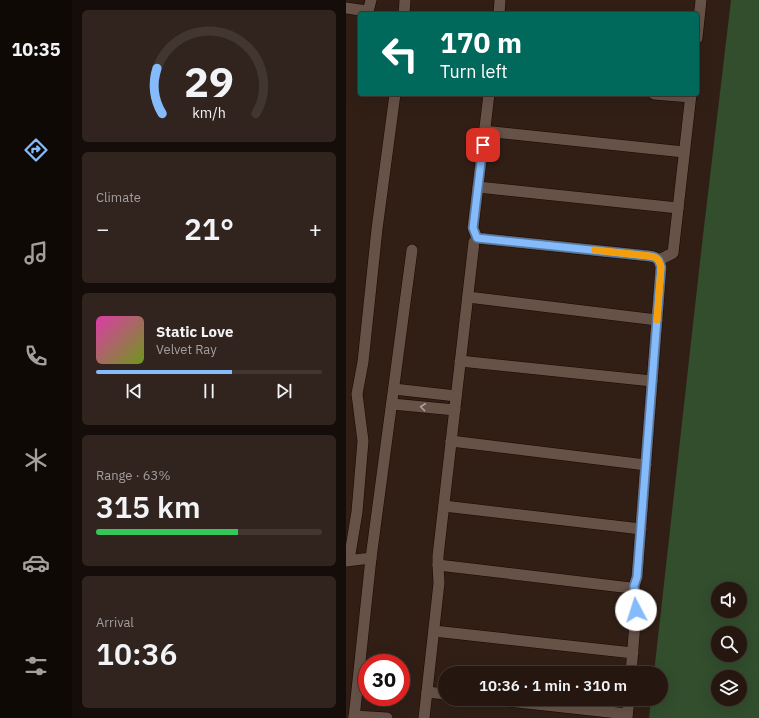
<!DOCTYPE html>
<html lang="en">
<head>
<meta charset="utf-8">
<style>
	:root { --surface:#251710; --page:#31241e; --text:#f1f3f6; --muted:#a39f9f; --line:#423630; --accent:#85bbfb }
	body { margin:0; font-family:"IBM Plex Sans",sans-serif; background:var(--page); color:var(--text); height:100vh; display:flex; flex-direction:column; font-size:15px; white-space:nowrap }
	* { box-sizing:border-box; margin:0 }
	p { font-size:13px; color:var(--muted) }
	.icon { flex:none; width:22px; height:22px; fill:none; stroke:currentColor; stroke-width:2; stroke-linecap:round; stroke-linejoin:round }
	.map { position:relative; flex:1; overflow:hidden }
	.side { display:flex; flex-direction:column; gap:10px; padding:10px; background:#140d09; width:274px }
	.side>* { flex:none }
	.top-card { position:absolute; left:12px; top:12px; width:341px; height:84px; border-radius:4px; box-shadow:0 4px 16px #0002,0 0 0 1px var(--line); background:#00695c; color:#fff; overflow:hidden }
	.controls { position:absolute; left:365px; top:582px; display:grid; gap:8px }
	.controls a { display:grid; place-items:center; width:36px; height:36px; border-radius:50%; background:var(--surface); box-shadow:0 4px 16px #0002,0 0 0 1px var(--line); font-size:20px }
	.speed { position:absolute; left:12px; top:654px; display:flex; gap:8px; font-size:20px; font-weight:700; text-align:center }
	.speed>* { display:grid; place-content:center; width:52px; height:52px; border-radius:50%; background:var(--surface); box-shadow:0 4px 16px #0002,0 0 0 1px var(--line); line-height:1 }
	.speed .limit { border:6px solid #d22; background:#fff; color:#111 }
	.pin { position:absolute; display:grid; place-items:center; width:34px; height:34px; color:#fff; margin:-17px; border-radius:8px; box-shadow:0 2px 6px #0006 }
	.me { position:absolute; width:44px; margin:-22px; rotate:355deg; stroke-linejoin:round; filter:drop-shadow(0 0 3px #0008) }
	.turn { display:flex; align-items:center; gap:14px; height:84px; padding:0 16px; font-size:18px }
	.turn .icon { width:52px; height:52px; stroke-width:2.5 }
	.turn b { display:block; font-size:28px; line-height:34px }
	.big { font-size:30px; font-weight:600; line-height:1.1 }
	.side .card { flex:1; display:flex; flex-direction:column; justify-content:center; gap:6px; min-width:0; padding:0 14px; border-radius:6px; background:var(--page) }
	.side .dial { align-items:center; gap:0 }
	.dial svg { height:104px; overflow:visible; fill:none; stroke:var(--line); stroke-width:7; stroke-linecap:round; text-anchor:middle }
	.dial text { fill:var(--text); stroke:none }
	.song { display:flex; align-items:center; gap:12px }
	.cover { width:48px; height:48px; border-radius:6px; background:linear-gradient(135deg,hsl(320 70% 55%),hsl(80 70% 35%)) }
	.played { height:4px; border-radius:2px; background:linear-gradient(90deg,var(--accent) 60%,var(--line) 60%) }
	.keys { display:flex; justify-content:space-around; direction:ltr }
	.heat { display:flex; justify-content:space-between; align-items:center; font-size:22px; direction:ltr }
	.charge { height:6px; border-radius:3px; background:linear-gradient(90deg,#34c759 63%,var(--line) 0) }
	.trip { position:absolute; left:92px; top:666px; width:230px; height:40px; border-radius:20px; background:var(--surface); box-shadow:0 4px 16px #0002,0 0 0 1px var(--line); font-weight:600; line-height:40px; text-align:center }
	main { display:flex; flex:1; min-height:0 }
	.dock { display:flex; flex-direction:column; width:72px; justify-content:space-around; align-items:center; background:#0f0906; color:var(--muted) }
	.dock .icon { width:28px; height:28px }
	.dock .selected { color:var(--accent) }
	.dock b { font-size:18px; color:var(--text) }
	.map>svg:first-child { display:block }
</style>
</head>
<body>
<main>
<nav class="dock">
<b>10:35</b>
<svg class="icon selected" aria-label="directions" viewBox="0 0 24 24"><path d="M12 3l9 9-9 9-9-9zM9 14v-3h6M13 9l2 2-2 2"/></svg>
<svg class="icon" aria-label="music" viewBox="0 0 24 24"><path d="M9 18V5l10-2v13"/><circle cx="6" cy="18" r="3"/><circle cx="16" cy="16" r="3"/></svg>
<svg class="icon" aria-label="phone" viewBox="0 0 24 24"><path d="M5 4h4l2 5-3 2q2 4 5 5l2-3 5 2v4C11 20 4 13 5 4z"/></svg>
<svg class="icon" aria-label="climate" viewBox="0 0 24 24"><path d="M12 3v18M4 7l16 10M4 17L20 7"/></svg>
<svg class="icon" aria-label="car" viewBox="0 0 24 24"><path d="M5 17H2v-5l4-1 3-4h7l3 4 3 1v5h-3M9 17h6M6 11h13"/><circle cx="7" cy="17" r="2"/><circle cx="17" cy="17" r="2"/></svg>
<svg class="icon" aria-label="filters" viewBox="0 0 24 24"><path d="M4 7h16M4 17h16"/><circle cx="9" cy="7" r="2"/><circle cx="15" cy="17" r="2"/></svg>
</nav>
<section class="side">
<div class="card dial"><svg viewBox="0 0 100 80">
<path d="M14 69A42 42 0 1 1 86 69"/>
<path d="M14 69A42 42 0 0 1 10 34" stroke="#85bbfb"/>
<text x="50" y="56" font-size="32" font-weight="700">29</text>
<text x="50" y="72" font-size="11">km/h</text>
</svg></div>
<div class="card"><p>Climate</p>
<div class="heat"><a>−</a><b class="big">21°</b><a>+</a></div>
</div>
<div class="card">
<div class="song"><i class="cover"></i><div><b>Static Love</b><p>Velvet Ray</p></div></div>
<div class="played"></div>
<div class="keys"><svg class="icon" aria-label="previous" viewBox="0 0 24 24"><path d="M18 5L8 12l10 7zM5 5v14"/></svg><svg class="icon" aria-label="pause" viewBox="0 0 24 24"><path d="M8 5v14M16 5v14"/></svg><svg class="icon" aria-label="next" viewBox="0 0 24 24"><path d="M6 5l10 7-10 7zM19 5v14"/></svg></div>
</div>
<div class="card"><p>Range · 63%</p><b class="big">315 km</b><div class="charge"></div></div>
<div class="card"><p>Arrival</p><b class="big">10:36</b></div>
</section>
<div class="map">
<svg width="413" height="718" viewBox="0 0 413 718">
	<rect width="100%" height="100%" fill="#311f16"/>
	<!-- green -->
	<path fill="#324e2d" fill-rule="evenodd" d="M385 0H413V718H303L305 699H315V673H308L356 244ZM372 589H394V611H372ZM372 633H394V655H372ZM372 677H394V699H372Z"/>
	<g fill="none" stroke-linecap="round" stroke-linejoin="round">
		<!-- minor casing -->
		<g stroke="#180803" stroke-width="12">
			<g id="minor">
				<polyline points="0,8 21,11 23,8 25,0"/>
				<polyline points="58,14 59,0"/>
				<polyline points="153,14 154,0"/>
				<polyline points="351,38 355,0"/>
				<polyline points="308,94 344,97"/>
				<polyline points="138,131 338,152"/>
				<polyline points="132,187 332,208"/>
				<path d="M131 238 303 256C311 257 313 259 315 267L291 577 288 586 285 588 92 565V556L128 242Z"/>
				<polyline points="131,238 127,228 143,94"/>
				<polyline points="313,260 327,253 345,94"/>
				<polyline points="122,297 311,320"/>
				<polyline points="114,361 306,381"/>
				<polyline points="48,389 110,396"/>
				<polyline points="46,404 109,410"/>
				<polyline points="105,441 300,465"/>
				<polyline points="98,506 295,529"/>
				<polyline points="3,560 11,512 17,441 11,394 17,362 31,229 49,94"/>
				<polyline points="0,561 25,558 66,250"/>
				<polyline points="88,631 287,653"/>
				<polyline points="285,673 290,610 288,586"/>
				<polyline points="81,692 99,694"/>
				<polyline points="143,699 281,714"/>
				<polyline points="8,716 41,718"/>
				<polyline points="8,718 25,558"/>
				<polyline points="78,718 93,583 92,565"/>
				<polyline points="281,718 283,699"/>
			</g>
		</g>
		<!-- minor -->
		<use href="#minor" stroke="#675248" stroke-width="11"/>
	</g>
	<!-- one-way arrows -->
	<defs><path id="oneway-chevron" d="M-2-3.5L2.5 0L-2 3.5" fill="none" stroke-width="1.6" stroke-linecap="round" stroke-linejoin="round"/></defs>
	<use stroke="#ad9d95" href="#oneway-chevron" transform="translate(77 407) rotate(-174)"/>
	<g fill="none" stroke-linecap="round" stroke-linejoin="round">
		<!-- route casing -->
		<g stroke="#567aa3" stroke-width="10">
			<path id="route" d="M137 145 127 228 131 238 303 256C311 257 313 259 315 267L291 577 288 586 290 610"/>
		</g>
		<!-- route -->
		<use href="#route" stroke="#85bbfb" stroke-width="7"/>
		<!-- slow -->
		<path stroke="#f59e0b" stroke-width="7" d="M249 250 303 256C311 257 313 259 315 267L311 320"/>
	</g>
</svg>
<div class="controls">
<a><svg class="icon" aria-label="sound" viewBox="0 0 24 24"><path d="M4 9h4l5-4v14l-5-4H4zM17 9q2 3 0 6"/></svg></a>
<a><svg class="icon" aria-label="search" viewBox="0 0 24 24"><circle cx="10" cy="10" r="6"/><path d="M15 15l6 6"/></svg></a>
<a><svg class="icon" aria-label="layers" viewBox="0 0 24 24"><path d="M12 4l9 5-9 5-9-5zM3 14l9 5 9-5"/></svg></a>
</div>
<div class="speed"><div class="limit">30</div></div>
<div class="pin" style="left:137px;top:145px;background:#d93025"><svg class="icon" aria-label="arrive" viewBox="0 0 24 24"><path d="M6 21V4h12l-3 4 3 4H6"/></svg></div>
<svg class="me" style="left:290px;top:610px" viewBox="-20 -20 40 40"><circle r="19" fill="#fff"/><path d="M0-13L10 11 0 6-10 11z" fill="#85bbfb"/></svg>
<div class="trip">10:36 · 1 min · 310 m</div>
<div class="top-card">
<div class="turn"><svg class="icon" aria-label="left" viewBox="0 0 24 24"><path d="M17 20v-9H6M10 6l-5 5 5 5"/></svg><div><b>170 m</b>Turn left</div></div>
</div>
</div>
</main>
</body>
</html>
